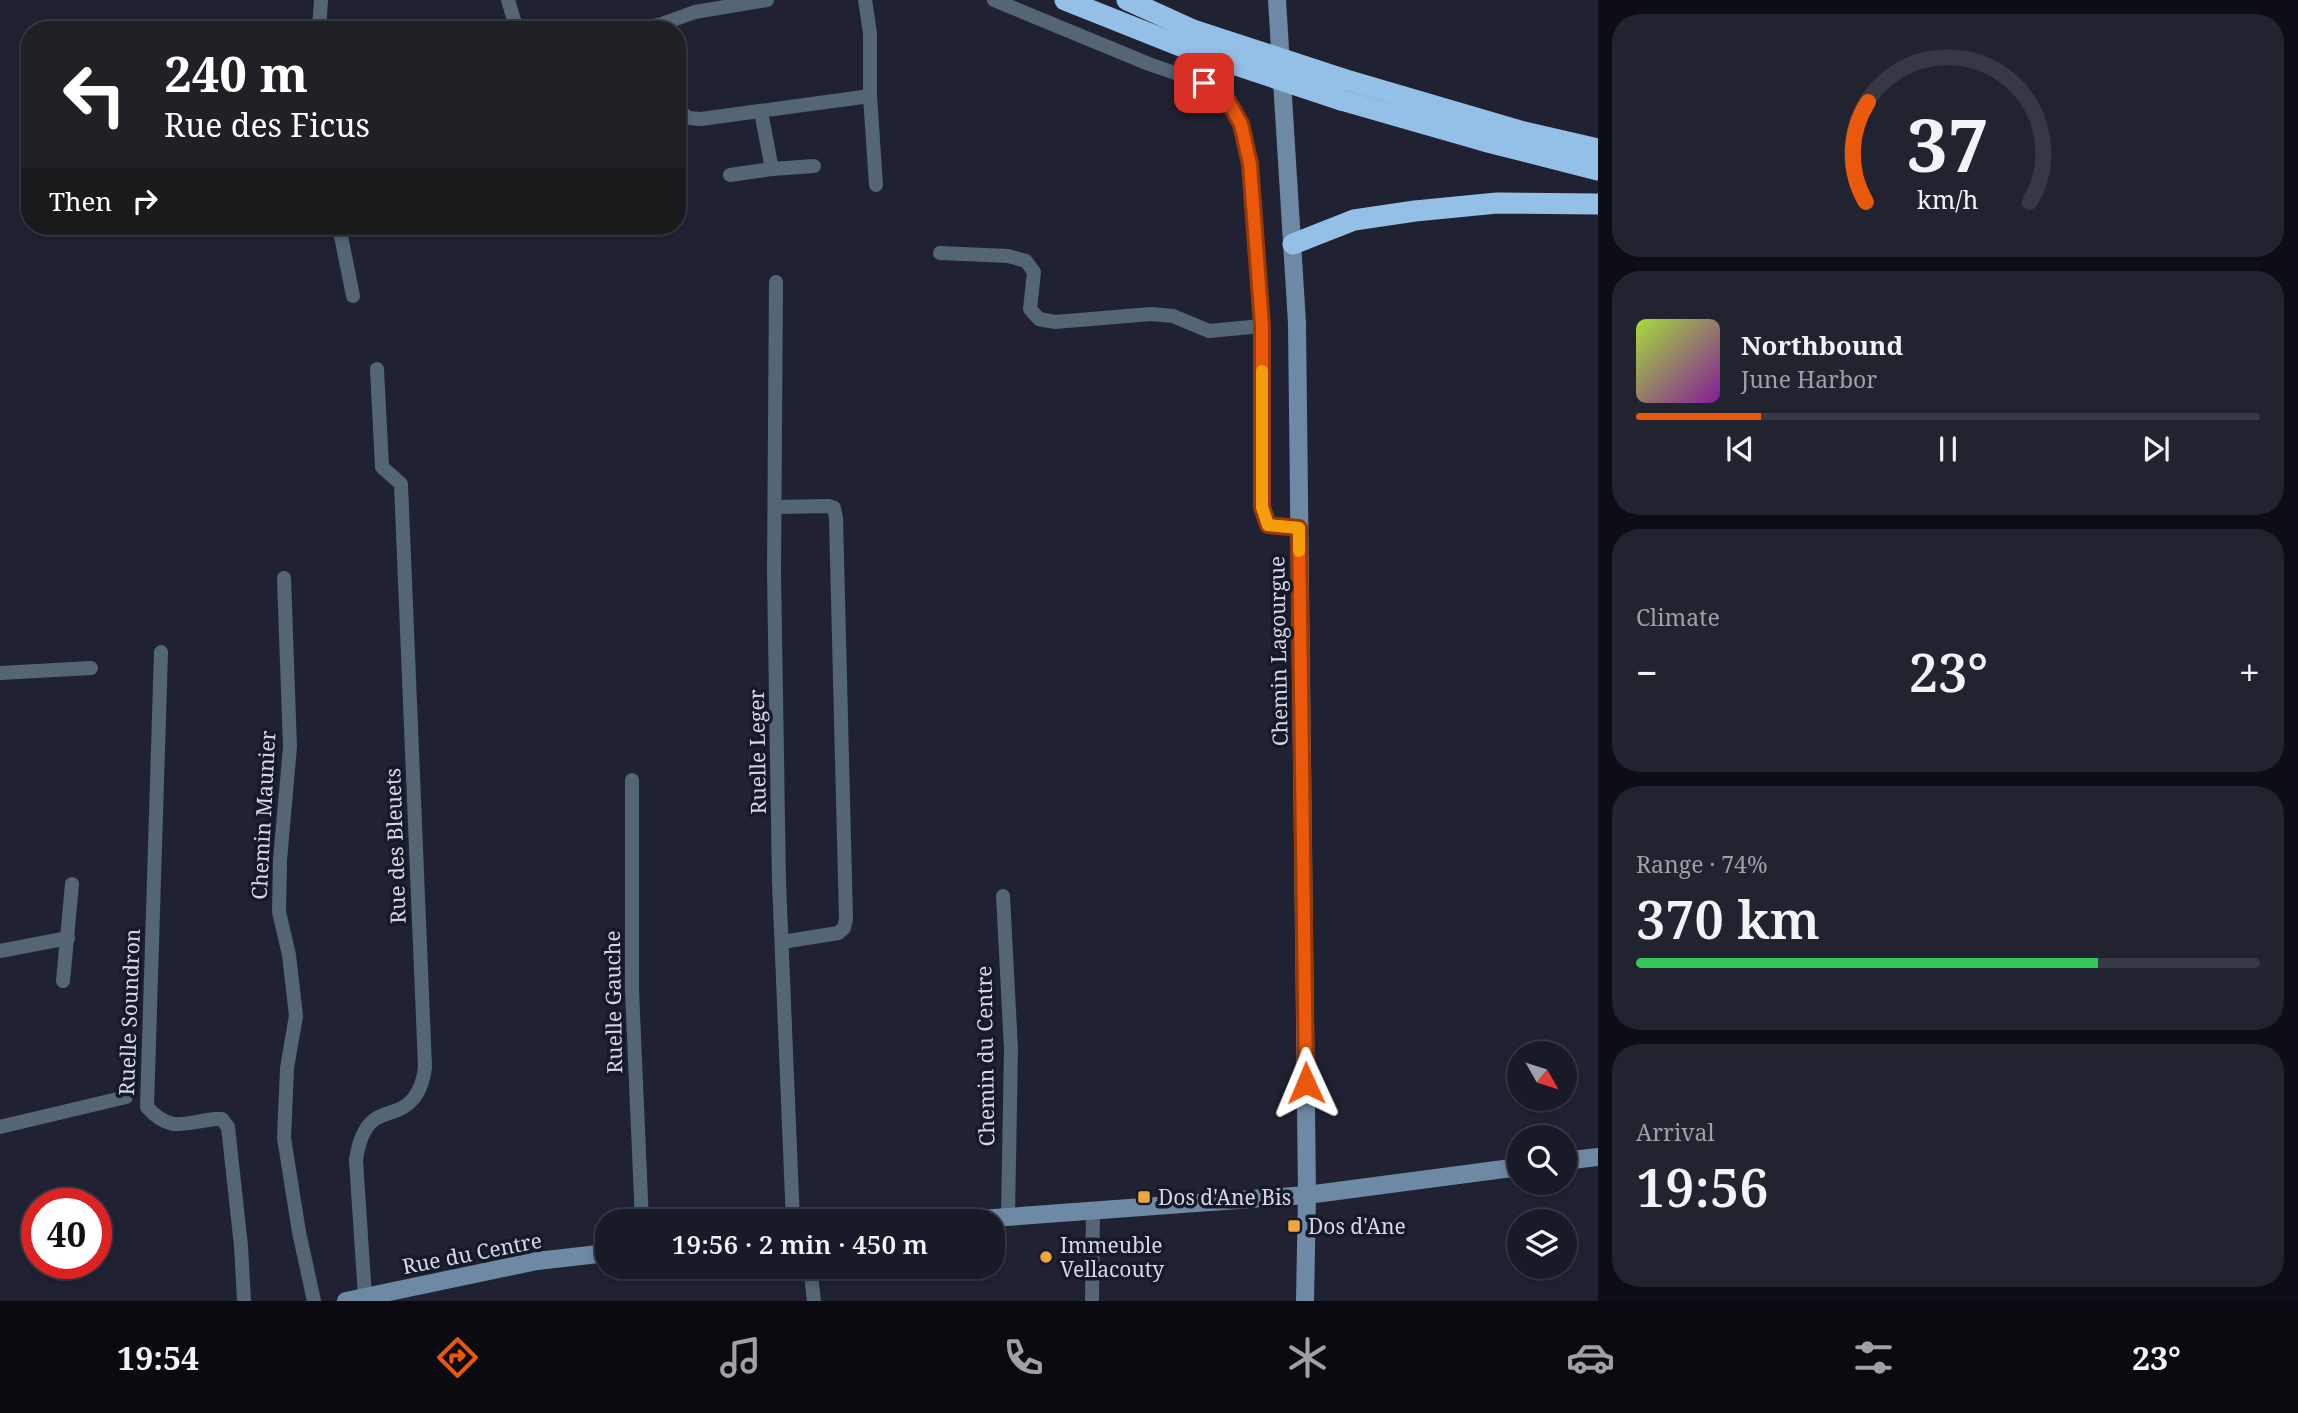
<!DOCTYPE html>
<html lang="en">
<head>
<meta charset="utf-8">
<style>
	:root { --surface:#181a27; --page:#21232f; --text:#f1f3f6; --muted:#9fa1a7; --line:#363844; --accent:#ea580c }
	body { margin:0; font-family:"Noto Serif",serif; background:var(--page); color:var(--text); height:100vh; display:flex; flex-direction:column; font-size:26px; white-space:nowrap }
	* { box-sizing:border-box; margin:0 }
	p { font-size:23px; color:var(--muted) }
	.icon { flex:none; width:38px; height:38px; fill:none; stroke:currentColor; stroke-width:2; stroke-linecap:round; stroke-linejoin:round }
	.map { position:relative; flex:1; overflow:hidden }
	.details { display:flex; flex-direction:column; gap:14px; padding:14px; background:#0d0e15; width:700px }
	.details>* { flex:none }
	.hud { position:absolute; left:21px; top:21px; width:665px; height:214px; border-radius:28px; box-shadow:0 4px 10px #0003,0 0 0 2px var(--line); background:#202124; color:#fff; overflow:hidden }
	.needle { width:46px; rotate:129deg }
	.tools { position:absolute; left:1507px; top:1041px; display:grid; gap:14px }
	.tools a { display:grid; place-items:center; width:70px; height:70px; border-radius:50%; background:var(--surface); box-shadow:0 4px 10px #0003,0 0 0 2px var(--line); font-size:35px }
	.speed { position:absolute; left:21px; top:1188px; display:flex; gap:14px; font-size:35px; font-weight:700; text-align:center }
	.speed>* { display:grid; place-content:center; width:91px; height:91px; border-radius:50%; background:var(--surface); box-shadow:0 4px 10px #0003,0 0 0 2px var(--line); line-height:1 }
	.speed .limit { border:10px solid #d22; background:#fff; color:#111 }
	.pin { position:absolute; display:grid; place-items:center; width:60px; height:60px; color:#fff; margin:-30px; border-radius:14px; box-shadow:0 4px 10px #0006 }
	.me { position:absolute; width:77px; margin:-38px; rotate:359deg; stroke-linejoin:round; filter:drop-shadow(0 0 5px #0008) }
	.turn { display:flex; align-items:center; gap:24px; height:147px; padding:0 28px; font-size:32px }
	.turn .icon { width:91px; height:91px; stroke-width:2.5 }
	.turn b { display:block; font-size:49px; line-height:60px }
	.then { display:flex; align-items:center; height:66px; padding:0 28px; background:#0003; gap:14px; font-size:26px }
	.big { font-size:52px; font-weight:600; line-height:1.1 }
	.details .card { flex:1; display:flex; flex-direction:column; justify-content:center; gap:10px; min-width:0; padding:0 24px; border-radius:28px; background:var(--page) }
	.details .dial { align-items:center; gap:0 }
	.dial svg { height:182px; overflow:visible; fill:none; stroke:var(--line); stroke-width:7; stroke-linecap:round; text-anchor:middle }
	.dial text { fill:var(--text); stroke:none }
	.song { display:flex; align-items:center; gap:21px }
	.cover { width:84px; height:84px; border-radius:10px; background:linear-gradient(135deg,hsl(80 70% 55%),hsl(290 70% 35%)) }
	.played { height:7px; border-radius:4px; background:linear-gradient(90deg,var(--accent) 20%,var(--line) 20%) }
	.keys { display:flex; justify-content:space-around; direction:ltr }
	.heat { display:flex; justify-content:space-between; align-items:center; font-size:38px; direction:ltr }
	.charge { height:10px; border-radius:5px; background:linear-gradient(90deg,#34c759 74%,var(--line) 0) }
	.trip { position:absolute; left:595px; top:1209px; width:410px; height:70px; border-radius:28px; background:var(--surface); box-shadow:0 4px 10px #0003,0 0 0 2px var(--line); font-weight:600; line-height:70px; text-align:center }
	.dock { display:flex; height:112px; justify-content:space-around; align-items:center; background:#0a0a10; color:var(--muted) }
	.dock .icon { width:49px; height:49px }
	.dock .active { color:var(--accent) }
	.dock b { font-size:32px; color:var(--text) }
	main { display:flex; flex:1; min-height:0 }
	.map>svg:first-child { display:block }
</style>
</head>
<body>
<main>
<div class="map">
<svg width="1598" height="1301" viewBox="0 0 1598 1301">
	<rect width="100%" height="100%" fill="#202234"/>
	<g fill="none" stroke-linecap="round" stroke-linejoin="round">
		<!-- street -->
		<g stroke="#546575" stroke-width="14">
			<polyline points="508,0 517,30"/>
			<polyline points="865,0 870,33 870,96 876,185"/>
			<polyline points="994,0 1149,64 1204,83 1228,101 1241,124 1250,164 1262,326 1262,507 1268,525 1299,528"/>
			<polyline points="319,30 321,0"/>
			<polyline points="632,30 659,25 695,12 767,0"/>
			<polyline points="677,108 688,118 701,119 870,96"/>
			<polyline points="761,112 772,169"/>
			<polyline points="730,175 772,169 814,166"/>
			<polyline points="339,226 353,296"/>
			<polyline points="940,253 1008,256 1026,261 1034,272 1030,309 1039,319 1055,322 1151,314 1173,316 1209,331 1262,326"/>
			<polyline points="776,282 774,573 779,882 793,1222"/>
			<polyline points="775,507 828,506 834,508 836,518 846,919 844,928 838,933 782,942"/>
			<polyline points="284,578 290,747 280,860 279,912 289,955 296,1016 287,1068 284,1138 299,1232 314,1301"/>
			<path d="M161 652 147 1107C170 1133 184 1123 215 1119H222L228 1127 241 1246 244 1301"/>
			<polyline points="0,673 91,668"/>
			<polyline points="632,780 632,990 642,1222"/>
			<polyline points="1003,896 1011,1049 1008,1216"/>
			<polyline points="0,951 68,938"/>
			<polyline points="63,981 72,884"/>
			<polyline points="0,1127 126,1097"/>
			<polyline points="810,1267 814,1301"/>
			<path d="M365 1297 356 1160C358 1146 362 1129 374 1120 382 1114 391 1113 400 1109 417 1101 423 1085 425 1067L401 484 382 467 377 369"/>
			<polyline points="1092,1301 1093,1209"/>
		</g>
		<!-- secondary -->
		<g stroke="#6e89a3" stroke-width="18">
			<polyline points="1277,0 1297,323 1307,1195 1305,1301"/>
			<polyline points="1564,1161 1598,1157"/>
			<polyline points="939,1222 1307,1195 1519,1167"/>
			<polyline points="346,1301 537,1261 607,1253"/>
		</g>
		<!-- highway -->
		<g stroke="#94c0e7" stroke-width="21">
			<polyline points="1065,0 1188,49"/>
			<polyline points="1127,0 1193,30"/>
			<polyline points="1343,79 1524,132 1598,149"/>
			<polyline points="1341,100 1484,141 1598,170"/>
			<polyline points="1293,244 1354,220 1415,211 1497,203 1598,204"/>
		</g>
		<!-- highway-bridge -->
		<g stroke="#94c0e7" stroke-width="21">
			<polyline points="1193,30 1343,79"/>
			<polyline points="1188,49 1341,100"/>
		</g>
	</g>
	<g fill="none" stroke-linecap="round" stroke-linejoin="round">
		<!-- route casing -->
		<g stroke="#983908" stroke-width="18">
			<polyline id="route" points="1204,83 1228,101 1241,124 1250,164 1262,326 1262,507 1268,525 1299,528 1306,1083"/>
		</g>
		<!-- route -->
		<use href="#route" stroke="#ea580c" stroke-width="12"/>
		<!-- slow -->
		<polyline stroke="#f59e0b" stroke-width="12" points="1262,371 1262,507 1268,525 1299,528 1299,551"/>
	</g>
	<!-- markers -->
	<g fill="#eea73d" stroke="#16192a" stroke-width="2.5">
		<rect x="1137" y="1190" width="14" height="14" rx="3.5"/>
		<rect x="1287" y="1219" width="14" height="14" rx="3.5"/>
		<circle cx="1046" cy="1257" r="7"/>
	</g>
	<g text-anchor="middle" dominant-baseline="central" stroke-width="7" stroke-linejoin="round" paint-order="stroke">
		<!-- street labels -->
		<g font-size="21" fill="#d6d8e4" stroke="#16192a">
			<text transform="translate(1278 651) rotate(-91)">Chemin Lagourgue</text>
			<text transform="translate(757 752) rotate(-91)">Ruelle Leger</text>
			<text transform="translate(263 815) rotate(-87)">Chemin Maunier</text>
			<text transform="translate(395 846) rotate(-92)">Rue des Bleuets</text>
			<text transform="translate(613 1002) rotate(-91)">Ruelle Gauche</text>
			<text transform="translate(129 1012) rotate(-88)">Ruelle Soundron</text>
			<text transform="translate(985 1056) rotate(-91)">Chemin du Centre</text>
			<text transform="translate(472 1253) rotate(-11)">Rue du Centre</text>
		</g>
		<!-- poi labels -->
		<g font-size="21" fill="#d6d8e4" stroke="#16192a" text-anchor="start">
			<text x="1158" y="1197">Dos d'Ane Bis</text>
			<text x="1308" y="1226">Dos d'Ane</text>
			<text x="1060" y="1245">Immeuble<tspan x="1060" dy="24">Vellacouty</tspan></text>
		</g>
	</g>
</svg>
<div class="tools">
<a><svg class="needle" viewBox="-14 -14 28 28"><path d="M0-13l5 13h-10z" fill="#e53935"/><path d="M0 13l5-13h-10z" fill="#9fa1a7"/></svg></a>
<a><svg class="icon" aria-label="search" viewBox="0 0 24 24"><circle cx="10" cy="10" r="6"/><path d="M15 15l6 6"/></svg></a>
<a><svg class="icon" aria-label="layers" viewBox="0 0 24 24"><path d="M12 4l9 5-9 5-9-5zM3 14l9 5 9-5"/></svg></a>
</div>
<div class="speed"><div class="limit">40</div></div>
<div class="pin" style="left:1204px;top:83px;background:#d93025"><svg class="icon" aria-label="arrive" viewBox="0 0 24 24"><path d="M6 21V4h12l-3 4 3 4H6"/></svg></div>
<svg class="me" style="left:1306px;top:1083px" viewBox="-20 -20 40 40"><path d="M0-17L14 15 0 8-14 15z" fill="#ea580c" stroke="#fff" stroke-width="4"/></svg>
<div class="trip">19:56 · 2 min · 450 m</div>
<div class="hud">
<div class="turn"><svg class="icon" aria-label="left" viewBox="0 0 24 24"><path d="M17 20v-9H6M10 6l-5 5 5 5"/></svg><div><b>240 m</b>Rue des Ficus</div></div>
<div class="then">Then<svg class="icon" aria-label="right" viewBox="0 0 24 24"><path d="M7 20v-9h11M14 6l5 5-5 5"/></svg></div>
</div>
</div>
<section class="details">
<div class="card dial"><svg viewBox="0 0 100 80">
<path d="M14 69A42 42 0 1 1 86 69"/>
<path d="M14 69A42 42 0 0 1 15 25" stroke="#ea580c"/>
<text x="50" y="56" font-size="32" font-weight="700">37</text>
<text x="50" y="72" font-size="11">km/h</text>
</svg></div>
<div class="card">
<div class="song"><i class="cover"></i><div><b>Northbound</b><p>June Harbor</p></div></div>
<div class="played"></div>
<div class="keys"><svg class="icon" aria-label="previous" viewBox="0 0 24 24"><path d="M18 5L8 12l10 7zM5 5v14"/></svg><svg class="icon" aria-label="pause" viewBox="0 0 24 24"><path d="M8 5v14M16 5v14"/></svg><svg class="icon" aria-label="next" viewBox="0 0 24 24"><path d="M6 5l10 7-10 7zM19 5v14"/></svg></div>
</div>
<div class="card"><p>Climate</p>
<div class="heat"><a>−</a><b class="big">23°</b><a>+</a></div>
</div>
<div class="card"><p>Range · 74%</p><b class="big">370 km</b><div class="charge"></div></div>
<div class="card"><p>Arrival</p><b class="big">19:56</b></div>
</section>
</main>
<nav class="dock">
<b>19:54</b>
<svg class="icon active" aria-label="directions" viewBox="0 0 24 24"><path d="M12 3l9 9-9 9-9-9zM9 14v-3h6M13 9l2 2-2 2"/></svg>
<svg class="icon" aria-label="music" viewBox="0 0 24 24"><path d="M9 18V5l10-2v13"/><circle cx="6" cy="18" r="3"/><circle cx="16" cy="16" r="3"/></svg>
<svg class="icon" aria-label="phone" viewBox="0 0 24 24"><path d="M5 4h4l2 5-3 2q2 4 5 5l2-3 5 2v4C11 20 4 13 5 4z"/></svg>
<svg class="icon" aria-label="climate" viewBox="0 0 24 24"><path d="M12 3v18M4 7l16 10M4 17L20 7"/></svg>
<svg class="icon" aria-label="car" viewBox="0 0 24 24"><path d="M5 17H2v-5l4-1 3-4h7l3 4 3 1v5h-3M9 17h6M6 11h13"/><circle cx="7" cy="17" r="2"/><circle cx="17" cy="17" r="2"/></svg>
<svg class="icon" aria-label="filters" viewBox="0 0 24 24"><path d="M4 7h16M4 17h16"/><circle cx="9" cy="7" r="2"/><circle cx="15" cy="17" r="2"/></svg>
<b>23°</b>
</nav>
</body>
</html>
